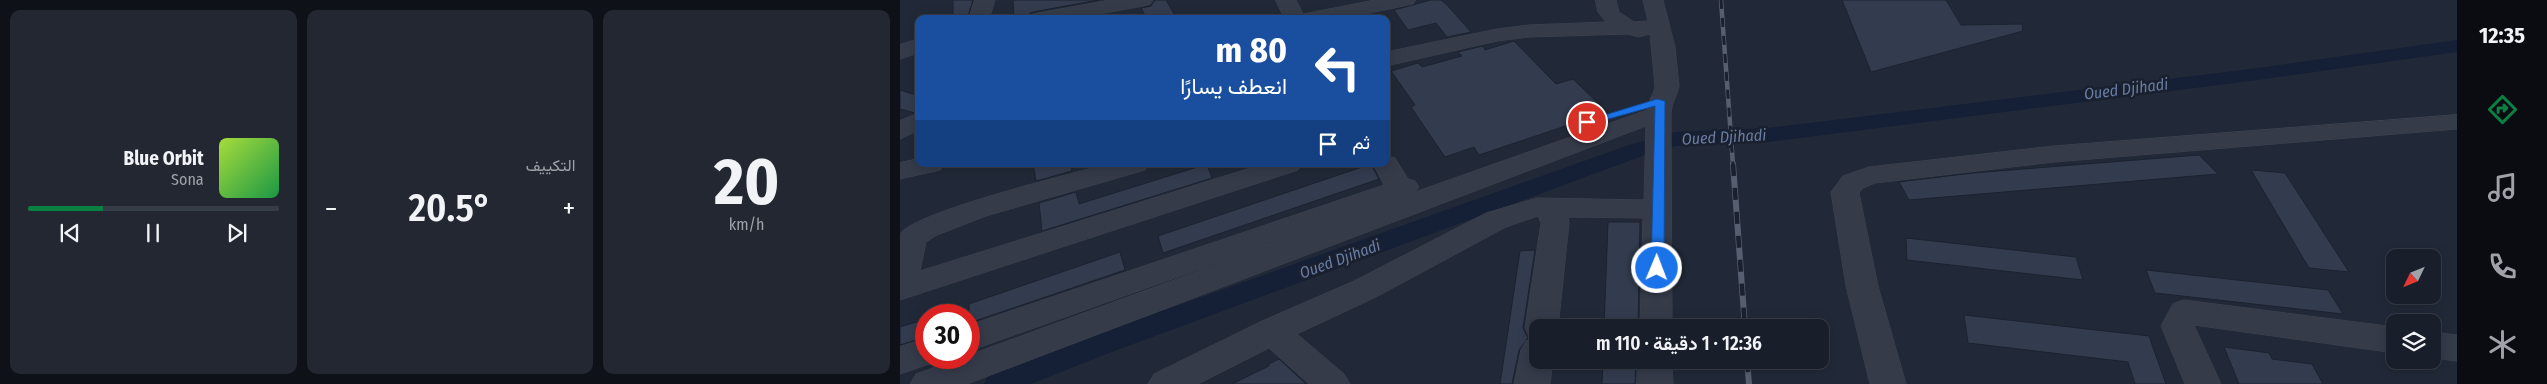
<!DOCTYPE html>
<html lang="ar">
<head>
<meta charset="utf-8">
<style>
	:root { --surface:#191f2a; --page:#222732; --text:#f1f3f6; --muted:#9fa2a8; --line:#373d47; --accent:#0b8043 }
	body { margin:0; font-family:"Fira Sans Condensed",Vazirmatn,sans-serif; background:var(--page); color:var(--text); direction:rtl; height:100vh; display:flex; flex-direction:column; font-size:19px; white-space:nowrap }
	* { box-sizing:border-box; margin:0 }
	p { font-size:16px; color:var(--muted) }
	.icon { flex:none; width:28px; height:28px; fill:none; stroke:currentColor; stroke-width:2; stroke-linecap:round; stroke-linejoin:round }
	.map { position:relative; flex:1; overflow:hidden; direction:ltr }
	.drawer { display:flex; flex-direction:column; gap:10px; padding:10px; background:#0e1117; width:900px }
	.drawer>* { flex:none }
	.top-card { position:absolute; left:15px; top:15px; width:475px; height:152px; border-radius:10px; box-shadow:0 2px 12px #0003,0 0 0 1px var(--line); direction:rtl; background:#1a4fa0; color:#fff; overflow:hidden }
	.needle { width:32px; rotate:227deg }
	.controls { position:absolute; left:1486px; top:249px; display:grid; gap:10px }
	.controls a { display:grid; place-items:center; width:55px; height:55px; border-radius:10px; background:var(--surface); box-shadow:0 2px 12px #0003,0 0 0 1px var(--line); font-size:25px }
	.speed { position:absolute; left:15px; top:304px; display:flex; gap:10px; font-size:25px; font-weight:700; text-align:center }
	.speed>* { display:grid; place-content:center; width:65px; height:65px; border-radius:50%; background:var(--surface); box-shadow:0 2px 12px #0003,0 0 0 1px var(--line); line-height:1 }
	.speed .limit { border:8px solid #d22; background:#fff; color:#111 }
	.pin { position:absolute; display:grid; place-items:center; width:42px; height:42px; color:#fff; margin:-21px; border:2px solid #fff; border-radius:50%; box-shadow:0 1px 5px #0007 }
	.me { position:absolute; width:55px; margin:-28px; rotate:1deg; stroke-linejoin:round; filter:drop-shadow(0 0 4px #0008) }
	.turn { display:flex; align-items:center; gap:18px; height:105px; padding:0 20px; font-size:22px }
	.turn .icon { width:65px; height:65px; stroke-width:2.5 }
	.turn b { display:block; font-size:35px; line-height:42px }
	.then { display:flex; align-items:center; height:48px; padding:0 20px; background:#0003; gap:10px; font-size:19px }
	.big { font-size:38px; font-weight:600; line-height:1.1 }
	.drawer .card { flex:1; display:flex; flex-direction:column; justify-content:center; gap:8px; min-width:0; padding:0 18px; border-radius:10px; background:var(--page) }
	.drawer .dial { align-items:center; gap:0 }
	.dial b { font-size:65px; line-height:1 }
	.song { display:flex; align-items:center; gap:15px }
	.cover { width:60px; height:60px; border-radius:8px; background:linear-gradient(135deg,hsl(80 70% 55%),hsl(140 70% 35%)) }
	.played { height:5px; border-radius:2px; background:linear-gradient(90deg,var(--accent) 30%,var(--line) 30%) }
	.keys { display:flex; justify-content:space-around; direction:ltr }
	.heat { display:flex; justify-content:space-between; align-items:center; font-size:28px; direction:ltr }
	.drawer .tiles { flex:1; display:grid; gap:10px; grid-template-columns:repeat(3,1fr) }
	.trip { position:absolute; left:629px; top:319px; width:300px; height:50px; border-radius:10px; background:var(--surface); box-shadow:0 2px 12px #0003,0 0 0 1px var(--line); font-weight:600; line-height:50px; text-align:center; direction:rtl }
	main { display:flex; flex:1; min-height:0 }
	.tabs { display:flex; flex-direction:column; width:90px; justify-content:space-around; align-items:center; background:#0a0c11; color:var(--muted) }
	.tabs .icon { width:35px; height:35px }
	.tabs .on { color:var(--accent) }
	.tabs b { font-size:22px; color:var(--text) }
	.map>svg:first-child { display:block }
</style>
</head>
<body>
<main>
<nav class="tabs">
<b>12:35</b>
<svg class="icon on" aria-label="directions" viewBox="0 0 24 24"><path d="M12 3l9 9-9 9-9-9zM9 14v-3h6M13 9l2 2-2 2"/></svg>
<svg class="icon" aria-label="music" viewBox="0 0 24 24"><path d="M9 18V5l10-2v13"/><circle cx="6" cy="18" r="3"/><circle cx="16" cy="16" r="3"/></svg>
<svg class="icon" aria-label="phone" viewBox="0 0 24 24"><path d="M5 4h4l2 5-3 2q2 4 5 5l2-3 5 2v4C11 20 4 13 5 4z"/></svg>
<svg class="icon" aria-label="climate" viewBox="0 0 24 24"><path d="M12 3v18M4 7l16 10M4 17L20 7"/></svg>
</nav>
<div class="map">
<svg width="1557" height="384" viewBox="0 0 1557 384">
	<rect width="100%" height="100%" fill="#212938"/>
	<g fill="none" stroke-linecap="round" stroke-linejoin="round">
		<!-- canal -->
		<polygon fill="#151f36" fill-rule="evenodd" points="1557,40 1557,52 1358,80 868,142 776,146 745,155 209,353 131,384 84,384 88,375 189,337 729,145 775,132 868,128 1358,68"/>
	</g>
	<!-- building -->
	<g fill="#333c4f" stroke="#1c222f">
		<polygon points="53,0 73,0 67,19 53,19"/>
		<polygon points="113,0 199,0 138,11 130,13 126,19 114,19"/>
		<polygon points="255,0 266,0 277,19 247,19 241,8 251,6"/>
		<polygon points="531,0 541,0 547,5 571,32 547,37 536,23 508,30 494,10"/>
		<polygon points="942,0 1046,0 1061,25 1122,24 1123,31 971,72"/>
		<polygon points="614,41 656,84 673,79 707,112 579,155 574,147 545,157 511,107 515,105 491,71 518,63 522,67 562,56 558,52 583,46 585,50"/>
		<polygon points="0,90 19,96 19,111 15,113 0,109"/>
		<polygon points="1299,155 1318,174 1009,200 999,182 1073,173"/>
		<polygon points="133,164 171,164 172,171 136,181"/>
		<polygon points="307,164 312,178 142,231 139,203 176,192 179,204"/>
		<polygon points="471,164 479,179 263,253 258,236"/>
		<polygon points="1351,170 1385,173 1449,272 1409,268"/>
		<polygon points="708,222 740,222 738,328 704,328"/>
		<polygon points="1006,238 1176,257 1183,280 1007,260"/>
		<polygon points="635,250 623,328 628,338 619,350 612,384 600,384 620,251"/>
		<polygon points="220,252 225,270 69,323 69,304"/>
		<polygon points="1246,270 1428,290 1443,314 1255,293"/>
		<polygon points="1064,315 1249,336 1266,384 1235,384 1228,362 1068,343"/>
		<polygon points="26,319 26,337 0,345 0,327"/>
		<polygon points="1324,347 1369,353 1372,359 1412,364 1423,384 1339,384"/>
		<polygon points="379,359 406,384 332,384 369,366 369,364"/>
		<polygon points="703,360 736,360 735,384 702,384"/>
	</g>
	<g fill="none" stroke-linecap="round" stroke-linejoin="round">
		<!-- minor casing -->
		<g stroke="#3e4452" stroke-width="1">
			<g id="minor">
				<polygon points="75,0 95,0 89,19 69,19"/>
				<polygon points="210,0 253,0 250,4 243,6 173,19 128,19 131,15 138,13"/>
				<polygon points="376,0 396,0 403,14 475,0 516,0 513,4 441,19 385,19"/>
				<path d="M696 0H716L719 12 734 22 748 21 743 0H763L775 47 779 86C777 97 772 100 771 114L772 328H740L743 218 668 217 669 223 658 328H638V360H653L650 384H614L621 350 626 341 634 338 629 337 625 328 641 223 638 216 606 227 476 297 397 334 444 374 450 384H409L369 348 298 384H248L254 374 360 322 454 281 586 213 637 198 744 200 746 126 67 384H10L16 374 61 358H69V355L430 223 69 351V325L484 185 473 164H486V156L495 158 508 179 515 181 519 187 515 192 747 110C748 100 754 95 755 86L750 34 738 37 728 34 629 37 597 41 486 66V52L597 29 629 25 706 22 698 12Z"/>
				<polygon points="19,39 19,53 0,59 0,45"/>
				<polygon points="19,113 19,130 0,139 0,121"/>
				<polygon points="1557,115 1557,129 1154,162 975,183 963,188 959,193 978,286 1006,384 970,384 946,286 931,192 943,176 969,167 1154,146"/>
				<polygon points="19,159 19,164 44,164 40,170 0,179 0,163"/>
				<path d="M208 164H249L245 170 86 216 37 235 26 242 20 271 363 164H402L398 170 0 300V234C14 212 174 173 208 164Z"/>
				<polygon points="1284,300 1495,327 1495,353 1294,325 1321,384 1285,384 1261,326 1273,304"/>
				<polygon points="1532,332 1557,335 1557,361 1532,358"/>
				<polygon points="26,339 26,358 40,358 38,361 0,374 0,347"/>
				<polygon points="738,360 772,360 773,384 737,384"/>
			</g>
		</g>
		<!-- minor -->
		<use href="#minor" fill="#353b49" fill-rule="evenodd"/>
		<!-- rail-far1 casing -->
		<g stroke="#565e70" stroke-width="4.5">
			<polyline id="rail-far1" points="821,0 833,165"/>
		</g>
		<!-- rail casing -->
		<g stroke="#565e70" stroke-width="6">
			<g id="rail">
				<polyline points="833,164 845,328"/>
				<polyline points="847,360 849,384"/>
			</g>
		</g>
		<!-- rail-far1 -->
		<use href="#rail-far1" stroke="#1a202d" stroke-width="3" stroke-dasharray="9" stroke-linecap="butt"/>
		<!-- rail -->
		<use href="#rail" stroke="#1a202d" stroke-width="4.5" stroke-dasharray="12" stroke-linecap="butt"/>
	</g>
	<!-- route -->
	<polygon fill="#1a73e8" stroke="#114b97" points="757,99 765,101 764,268 757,273 751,268 755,106 687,125 682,122"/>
	<g text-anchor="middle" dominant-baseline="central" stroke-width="5" stroke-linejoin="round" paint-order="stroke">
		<!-- water labels -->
		<g font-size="16" font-style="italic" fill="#687ca4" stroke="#1a202d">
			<text transform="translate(1226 89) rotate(-7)">Oued Djihadi</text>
			<text transform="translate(824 137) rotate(-3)">Oued Djihadi</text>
			<text transform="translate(440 259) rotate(-20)">Oued Djihadi</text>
		</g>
	</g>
</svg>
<div class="controls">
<a><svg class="needle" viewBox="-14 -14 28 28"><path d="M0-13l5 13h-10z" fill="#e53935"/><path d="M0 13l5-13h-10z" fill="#9fa2a8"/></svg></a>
<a><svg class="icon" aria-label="layers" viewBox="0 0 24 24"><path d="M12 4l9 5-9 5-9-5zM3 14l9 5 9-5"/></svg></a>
</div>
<div class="speed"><div class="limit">30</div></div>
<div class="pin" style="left:687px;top:122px;background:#d93025"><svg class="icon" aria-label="arrive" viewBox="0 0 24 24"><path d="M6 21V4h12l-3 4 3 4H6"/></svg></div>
<svg class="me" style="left:757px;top:268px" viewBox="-20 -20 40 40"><circle r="17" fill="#1a73e8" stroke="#fff" stroke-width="3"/><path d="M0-11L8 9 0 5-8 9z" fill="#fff"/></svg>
<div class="trip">12:36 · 1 دقيقة · 110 m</div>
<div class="top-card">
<div class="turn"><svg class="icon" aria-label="left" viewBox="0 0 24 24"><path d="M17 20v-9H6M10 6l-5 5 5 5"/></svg><div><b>80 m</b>انعطف يسارًا</div></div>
<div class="then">ثم<svg class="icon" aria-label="arrive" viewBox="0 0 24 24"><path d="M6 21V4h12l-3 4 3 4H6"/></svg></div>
</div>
</div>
<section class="drawer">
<div class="tiles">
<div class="card dial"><b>20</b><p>km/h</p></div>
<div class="card"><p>التكييف</p>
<div class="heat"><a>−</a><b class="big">20.5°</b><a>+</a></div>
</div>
<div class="card">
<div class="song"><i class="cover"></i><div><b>Blue Orbit</b><p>Sona</p></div></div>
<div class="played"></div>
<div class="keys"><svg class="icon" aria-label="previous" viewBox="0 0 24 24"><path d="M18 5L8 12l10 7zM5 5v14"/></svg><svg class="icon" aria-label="pause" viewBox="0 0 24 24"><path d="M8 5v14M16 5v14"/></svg><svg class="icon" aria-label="next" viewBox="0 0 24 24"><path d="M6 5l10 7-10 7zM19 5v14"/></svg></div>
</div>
</div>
</section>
</main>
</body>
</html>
